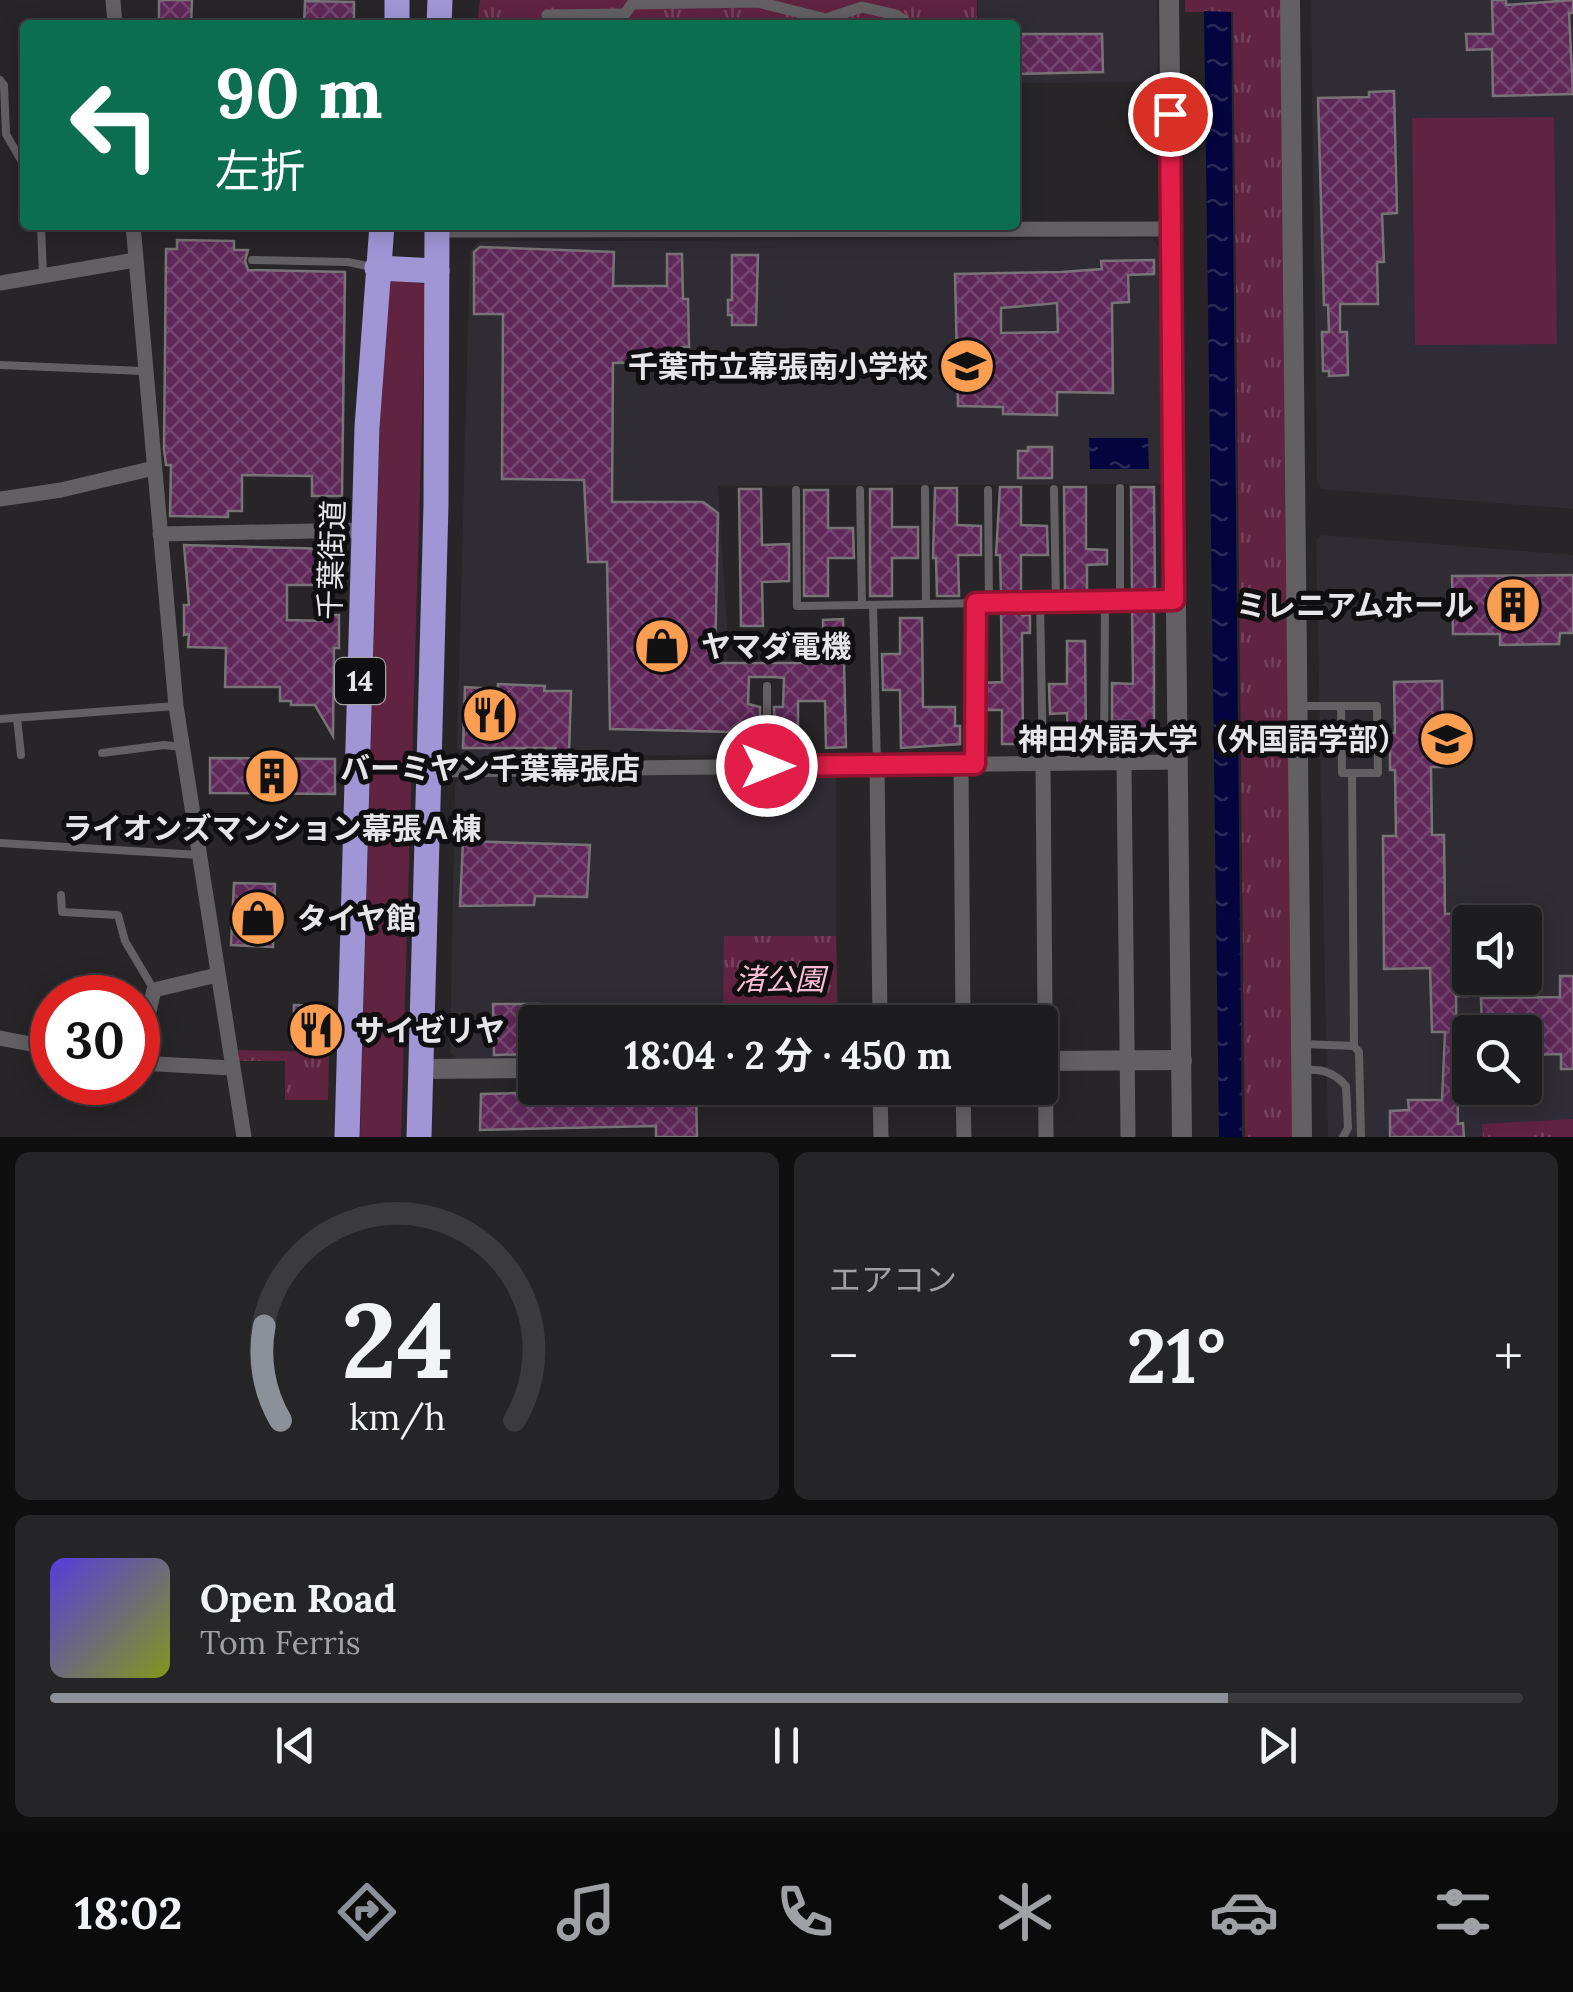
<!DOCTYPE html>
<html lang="ja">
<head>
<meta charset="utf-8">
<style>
	:root { --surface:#1d1c1e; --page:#252527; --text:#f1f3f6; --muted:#a0a1a4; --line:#3b3a3c; --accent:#8c9099 }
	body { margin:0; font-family:Lora,"Noto Sans JP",serif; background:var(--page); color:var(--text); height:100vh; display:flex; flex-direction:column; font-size:38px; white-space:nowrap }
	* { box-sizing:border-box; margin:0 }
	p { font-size:32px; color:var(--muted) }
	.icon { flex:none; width:55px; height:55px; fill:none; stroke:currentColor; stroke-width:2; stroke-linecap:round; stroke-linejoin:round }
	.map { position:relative; height:1137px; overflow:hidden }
	.panel { display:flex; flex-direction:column; gap:15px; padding:15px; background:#100f10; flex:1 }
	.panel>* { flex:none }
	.guide { position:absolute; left:20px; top:20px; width:1000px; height:210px; border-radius:10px; box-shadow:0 5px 25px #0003,0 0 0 2px var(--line); background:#0b6e4f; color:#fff; overflow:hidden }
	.buttons { position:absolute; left:1452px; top:905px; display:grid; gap:20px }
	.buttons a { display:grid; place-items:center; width:90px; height:90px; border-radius:10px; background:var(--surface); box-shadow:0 5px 25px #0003,0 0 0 2px var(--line); font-size:50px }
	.speed { position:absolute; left:30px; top:975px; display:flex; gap:20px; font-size:50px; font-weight:700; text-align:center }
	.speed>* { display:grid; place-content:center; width:130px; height:130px; border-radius:50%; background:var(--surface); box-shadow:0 5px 25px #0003,0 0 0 2px var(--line); line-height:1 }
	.speed .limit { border:15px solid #d22; background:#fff; color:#111 }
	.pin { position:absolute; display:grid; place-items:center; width:85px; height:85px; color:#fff; margin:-42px; border:5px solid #fff; border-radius:50%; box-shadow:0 2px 10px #0007 }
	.me { position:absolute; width:110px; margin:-55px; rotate:90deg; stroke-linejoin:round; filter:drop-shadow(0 0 8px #0008) }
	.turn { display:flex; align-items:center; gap:35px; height:210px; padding:0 30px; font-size:45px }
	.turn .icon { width:130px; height:130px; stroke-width:2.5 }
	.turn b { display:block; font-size:70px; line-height:85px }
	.big { font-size:75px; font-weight:700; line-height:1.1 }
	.panel .tile { flex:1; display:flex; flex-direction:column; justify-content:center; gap:15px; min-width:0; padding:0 35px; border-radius:15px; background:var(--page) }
	.panel .dial { align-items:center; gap:0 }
	.dial svg { height:260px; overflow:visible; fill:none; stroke:var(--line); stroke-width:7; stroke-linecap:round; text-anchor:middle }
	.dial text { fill:var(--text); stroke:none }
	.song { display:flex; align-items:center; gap:30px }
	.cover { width:120px; height:120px; border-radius:15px; background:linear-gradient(135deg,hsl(250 70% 55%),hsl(70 70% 35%)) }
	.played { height:10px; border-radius:5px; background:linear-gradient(90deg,var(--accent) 80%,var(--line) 80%) }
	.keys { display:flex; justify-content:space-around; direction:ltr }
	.heat { display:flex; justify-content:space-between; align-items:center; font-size:55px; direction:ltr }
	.panel .tiles { flex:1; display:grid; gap:15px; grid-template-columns:1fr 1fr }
	.tile:last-child { grid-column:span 2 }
	.trip { position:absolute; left:518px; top:1005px; width:540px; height:100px; border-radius:10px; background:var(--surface); box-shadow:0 5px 25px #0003,0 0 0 2px var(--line); font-weight:700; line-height:100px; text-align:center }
	.tabs { display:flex; height:160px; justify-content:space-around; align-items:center; background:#0c0b0c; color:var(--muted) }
	.tabs .icon { width:70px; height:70px }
	.tabs .current { color:var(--accent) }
	.tabs b { font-size:45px; color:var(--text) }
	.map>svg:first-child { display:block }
</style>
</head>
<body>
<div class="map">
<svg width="1573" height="1137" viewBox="0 0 1573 1137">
	<defs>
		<pattern id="park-tufts" width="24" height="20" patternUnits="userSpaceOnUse" patternTransform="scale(2.5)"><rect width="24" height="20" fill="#602340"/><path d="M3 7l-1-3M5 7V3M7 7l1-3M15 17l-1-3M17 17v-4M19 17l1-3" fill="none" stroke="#77435c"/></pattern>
		<pattern id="water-ripples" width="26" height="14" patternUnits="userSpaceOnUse" patternTransform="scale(2.5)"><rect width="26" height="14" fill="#04053e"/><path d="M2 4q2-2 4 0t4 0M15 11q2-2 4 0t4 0" fill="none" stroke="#29295a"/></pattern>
		<pattern id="building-cross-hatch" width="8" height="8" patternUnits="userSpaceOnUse" patternTransform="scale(2.5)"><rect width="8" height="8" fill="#5f2859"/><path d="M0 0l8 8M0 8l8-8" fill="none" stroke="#764771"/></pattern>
	</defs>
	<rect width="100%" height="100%" fill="#272528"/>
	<!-- built -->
	<g fill="#302c34" fill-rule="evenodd">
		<polygon points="978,0 1157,0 1158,82 1015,83 1015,25 978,25"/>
		<polygon points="1311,0 1573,0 1573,509 1321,489 1317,482"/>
		<polygon points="1152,239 1160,248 1163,484 718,486 727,625 729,755 466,757 457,747 470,251 480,241"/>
		<path d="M1323 535 1573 555V1137H1328L1316 540ZM1470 922H1525V978H1470ZM1470 1032H1525V1088H1470Z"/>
		<polygon points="836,773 836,936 725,936 723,1022 535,1022 535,1058 457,1059 450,1051 455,784 464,776"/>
	</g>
	<!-- grass -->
	<g fill="#602340">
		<polygon points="1554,117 1557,344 1415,345 1412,118"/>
		<polygon points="387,280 426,284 401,1137 360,1137 384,281"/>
	</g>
	<!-- park -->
	<g fill="url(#park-tufts)">
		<polygon points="480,0 977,0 977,25 477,25"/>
		<polygon points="1185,0 1283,0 1294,1137 1245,1137 1233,12 1185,12"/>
		<polygon points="724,936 836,936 838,1022 723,1022"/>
		<polygon points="239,1050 329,1052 328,1100 285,1100 285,1061 239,1061"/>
		<polygon points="1573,1119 1573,1137 1483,1137 1482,1124"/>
	</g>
	<!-- water -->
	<g fill="url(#water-ripples)">
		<polygon points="1204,11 1231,12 1242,1137 1219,1137"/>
		<polygon points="1089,438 1148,438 1149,469 1090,469"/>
	</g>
	<!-- building -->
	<g fill="url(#building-cross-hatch)" stroke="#777376" stroke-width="2.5" fill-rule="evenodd">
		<polygon points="159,0 192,0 191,25 159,25"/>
		<polygon points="1492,0 1506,0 1506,5 1573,0 1573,13 1569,13 1573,94 1493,96 1492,49 1467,50 1466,34 1493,34"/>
		<polygon points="305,1 354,2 354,25 304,25"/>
		<polygon points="1015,34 1102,34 1103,72 1015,74"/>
		<polygon points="1394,91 1397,213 1382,214 1384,262 1377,262 1378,304 1340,304 1340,332 1347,332 1348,375 1329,376 1329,371 1323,371 1322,332 1329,332 1328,305 1324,305 1318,98 1369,97 1369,92"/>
		<polygon points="177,240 234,241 234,250 248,250 245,261 248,270 345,272 342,496 312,496 312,476 242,475 242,511 228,511 228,517 170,516 171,465 166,465 164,449 166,249 177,249"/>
		<polygon points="480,247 614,252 613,286 667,286 667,254 682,254 683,299 688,299 689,347 681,347 681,362 613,363 612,502 703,502 718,513 715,663 824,663 823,620 843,619 846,747 826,748 825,701 798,701 798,754 775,754 774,707 783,707 784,678 774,677 749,677 748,704 760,707 760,753 734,753 734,732 610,729 607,562 588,562 584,480 502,479 503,314 474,314 474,252"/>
		<polygon points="732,255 758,255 756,325 732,325 732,315 728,315 728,300 732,300"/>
		<path d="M1154 260V274L1128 275 1129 302 1112 303 1113 393 1057 392V415L1003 414V407L958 406 955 274 1062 272 1102 269 1101 261ZM1057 303 1058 332 1001 333V308Z"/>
		<polygon points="1028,447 1052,447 1052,478 1018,478 1018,451 1028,451"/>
		<polygon points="1000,487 1021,487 1021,525 1047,526 1048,555 1021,555 1021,595 1001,595 1000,555 996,555"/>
		<polygon points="1064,487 1086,487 1086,549 1107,550 1107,564 1087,565 1087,594 1065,594"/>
		<polygon points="1131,487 1154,487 1155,593 1132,593"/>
		<polygon points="935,488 957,488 957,525 981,526 981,555 958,555 959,596 937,596 936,558 933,558"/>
		<polygon points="739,489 761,489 762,545 789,544 789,581 762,582 763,626 741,626"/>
		<polygon points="870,489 892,489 892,527 918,527 918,558 892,558 892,596 870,596"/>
		<polygon points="804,490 828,490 828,528 853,528 854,558 828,558 828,596 804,596"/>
		<polygon points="184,545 333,549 333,592 315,592 315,585 287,585 287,620 327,621 327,615 339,615 339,648 334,648 333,736 315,705 291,705 291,701 280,701 280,687 225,687 226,648 188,647 189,634 184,635 184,605 189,605"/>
		<polygon points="1573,575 1573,633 1560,633 1559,644 1500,645 1500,634 1453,634 1452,576"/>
		<polygon points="1132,608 1154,608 1154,744 1133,745 1133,721 1112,721 1112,683 1133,684"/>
		<polygon points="1001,610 1022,610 1022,615 1030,615 1030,633 1022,633 1023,744 1002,744 1002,710 983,710 983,683 1002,682"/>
		<polygon points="900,618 922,618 923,707 955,707 955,726 960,726 960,744 901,748 900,690 883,690 882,654 900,654"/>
		<polygon points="1067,641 1085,641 1086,742 1068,742 1067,713 1050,714 1049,684 1067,684"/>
		<polygon points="1442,681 1443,767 1431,767 1432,835 1444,835 1445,914 1467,913 1468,996 1456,996 1458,1124 1463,1123 1464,1137 1390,1137 1390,1111 1409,1110 1408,1100 1442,1100 1445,1032 1432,1032 1430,968 1384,969 1383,836 1396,836 1395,770 1390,770 1390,733 1395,733 1394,682"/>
		<polygon points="498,684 545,686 544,691 571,691 569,754 556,754 556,748 463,748 465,687 498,689"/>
		<polygon points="210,758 335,759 335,794 210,793"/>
		<polygon points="463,841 590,845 587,897 535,896 534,905 460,906"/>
		<polygon points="234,883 275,884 273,947 231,945"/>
		<polygon points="1560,976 1573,976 1573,1069 1561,1069 1561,1054 1525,1055 1525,1032 1482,1032 1481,998 1560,997"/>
		<polygon points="493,1004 539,1004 540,1022 535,1022 535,1054 494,1055"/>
		<polygon points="294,1005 329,1006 328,1047 293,1046"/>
		<polygon points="696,1088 697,1137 656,1137 656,1126 480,1130 481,1094"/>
	</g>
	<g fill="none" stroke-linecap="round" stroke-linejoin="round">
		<!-- service -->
		<g stroke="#626063" stroke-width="8">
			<polyline points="0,80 4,85 6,134 25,167"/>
			<polyline points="41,225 43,275"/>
			<polyline points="252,260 348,262 372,267"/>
			<polyline points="0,365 143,371"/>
			<polyline points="925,489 926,604"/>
			<polyline points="1054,489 1056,602"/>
			<polyline points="796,490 797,606 1174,600"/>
			<polyline points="860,490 862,605"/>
			<polyline points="988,490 989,603"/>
			<polyline points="1120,601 1120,488"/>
			<polyline points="1040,602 1043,764"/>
			<polyline points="873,605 877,765"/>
			<polyline points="767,686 767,765"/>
			<path d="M1302 706C1327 706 1352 706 1377 706L1378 773H1342L1341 706"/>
			<polyline points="17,718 21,755"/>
			<polyline points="0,719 176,706"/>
			<polyline points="102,753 164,745 181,747"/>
			<polyline points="1104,763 1105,601"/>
			<polyline points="975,764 976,603"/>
			<polyline points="1352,773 1354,1046 1359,1052 1361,1137"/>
			<polyline points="0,843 199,855"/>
			<polyline points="61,895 62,912 118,915 125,941 154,990"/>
			<polyline points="1303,1044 1354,1046"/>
			<path d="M1306 1070C1323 1069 1335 1073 1346 1086L1348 1128 1343 1137"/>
		</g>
		<!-- pedestrian -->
		<g stroke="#626063" stroke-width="11">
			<polyline points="547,15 624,14"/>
			<polyline points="617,25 632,4 758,2 826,19 862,7 896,15 910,25"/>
		</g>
		<!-- minor -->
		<g stroke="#626063" stroke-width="15">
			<polyline points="113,0 115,25"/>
			<polyline points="133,225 176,706 244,1137"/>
			<polyline points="437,230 1171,229"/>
			<polyline points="0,283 135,260"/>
			<polyline points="0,499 61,490 154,468"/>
			<polyline points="160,534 364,530"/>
			<polyline points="1124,763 1128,1137"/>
			<polyline points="961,764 963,1022"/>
			<polyline points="1043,764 1046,1137"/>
			<polyline points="877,765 880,1022"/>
			<polyline points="428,770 1178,762"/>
			<polyline points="0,1038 52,1048"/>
			<polyline points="138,1057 154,990 217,975"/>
			<polyline points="138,1063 232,1068"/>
			<polyline points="880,1088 881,1137"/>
			<polyline points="963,1088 964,1137"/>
		</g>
		<!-- tertiary -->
		<g stroke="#626063" stroke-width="20">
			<polyline points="1169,0 1182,1137"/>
			<polyline points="1290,0 1302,1137"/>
			<polyline points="1040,1061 1182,1060"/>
			<polyline points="420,1069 535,1068"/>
		</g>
		<!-- trunk -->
		<g stroke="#a096d6" stroke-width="25">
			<polyline points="397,25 397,0"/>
			<polyline points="439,25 440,0"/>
			<polyline points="377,268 437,271"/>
			<polyline points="347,1137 367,427 382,225"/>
			<polyline points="419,1137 436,505 437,225"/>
		</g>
	</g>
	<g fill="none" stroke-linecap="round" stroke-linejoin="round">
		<!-- route casing -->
		<g stroke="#92132f" stroke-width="25">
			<polyline id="route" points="767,766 975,764 976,603 1174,600 1170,114"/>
		</g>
		<!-- route -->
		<use href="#route" stroke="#e11d48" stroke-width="18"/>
	</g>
	<!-- icons -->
	<defs>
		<g id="school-disc" transform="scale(2.875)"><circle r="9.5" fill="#fb9e51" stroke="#0f0e10"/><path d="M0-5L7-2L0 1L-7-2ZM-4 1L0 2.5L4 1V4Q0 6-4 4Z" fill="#111"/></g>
		<g id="building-disc" transform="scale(2.875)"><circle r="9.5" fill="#fb9e51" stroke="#0f0e10"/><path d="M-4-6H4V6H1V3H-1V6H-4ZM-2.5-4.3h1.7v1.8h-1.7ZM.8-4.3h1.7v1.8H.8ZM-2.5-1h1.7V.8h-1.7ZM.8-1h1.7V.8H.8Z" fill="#111"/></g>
		<g id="shop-disc" transform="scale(2.875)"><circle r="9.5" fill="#fb9e51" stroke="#0f0e10"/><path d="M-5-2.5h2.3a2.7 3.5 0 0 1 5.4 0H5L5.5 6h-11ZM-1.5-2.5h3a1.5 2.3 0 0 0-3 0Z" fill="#111"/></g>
		<g id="restaurant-disc" transform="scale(2.875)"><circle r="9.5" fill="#fb9e51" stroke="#0f0e10"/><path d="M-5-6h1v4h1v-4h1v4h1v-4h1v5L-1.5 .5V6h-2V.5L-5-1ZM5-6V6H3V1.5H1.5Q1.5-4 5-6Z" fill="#111"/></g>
		<g id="university-disc" transform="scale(2.875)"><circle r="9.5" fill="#fb9e51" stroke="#0f0e10"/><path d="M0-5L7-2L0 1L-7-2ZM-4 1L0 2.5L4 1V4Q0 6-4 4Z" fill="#111"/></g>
	</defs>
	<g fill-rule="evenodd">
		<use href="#school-disc" x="967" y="366"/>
		<use href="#building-disc" x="1513" y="605"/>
		<use href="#shop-disc" x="662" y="646"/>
		<use href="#restaurant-disc" x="490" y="715"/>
		<use href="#university-disc" x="1447" y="739"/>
		<use href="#building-disc" x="272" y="776"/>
		<use href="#shop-disc" x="258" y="918"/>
		<use href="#restaurant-disc" x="316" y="1030"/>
	</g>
	<g text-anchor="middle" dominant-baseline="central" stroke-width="10" stroke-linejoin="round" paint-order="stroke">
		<!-- shield labels -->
		<rect fill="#0f0e10" stroke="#a6a4a6" stroke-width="2.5" x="335" y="658" width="50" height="46" rx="8"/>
		<g font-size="28" font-weight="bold" fill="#e6e5e7">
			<text x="360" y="681">14</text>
		</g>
		<!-- poi labels -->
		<g font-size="30" font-weight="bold" fill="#e6e5e7" stroke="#0f0e10" text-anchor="end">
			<text x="928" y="366">千葉市立幕張南小学校</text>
			<text x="1474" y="605">ミレニアムホール</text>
			<text x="701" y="646" text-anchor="start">ヤマダ電機</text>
			<text x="1408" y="739">神田外語大学（外国語学部）</text>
			<text x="490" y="768" text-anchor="middle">バーミヤン千葉幕張店</text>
			<text x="272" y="828" text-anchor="middle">ライオンズマンション幕張Ａ棟</text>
			<text x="297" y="918" text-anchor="start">タイヤ館</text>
			<text x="355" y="1030" text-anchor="start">サイゼリヤ</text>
		</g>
		<!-- street labels -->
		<g font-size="30" fill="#e6e5e7" stroke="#0f0e10">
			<text transform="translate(331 560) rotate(-88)">千葉街道</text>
		</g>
		<!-- park labels -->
		<g font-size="30" font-style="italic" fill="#fdbcd5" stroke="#0f0e10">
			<text x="780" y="979">渚公園</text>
		</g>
	</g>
</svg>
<div class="buttons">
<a><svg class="icon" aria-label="sound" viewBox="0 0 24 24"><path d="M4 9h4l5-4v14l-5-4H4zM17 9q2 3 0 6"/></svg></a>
<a><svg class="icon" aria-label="search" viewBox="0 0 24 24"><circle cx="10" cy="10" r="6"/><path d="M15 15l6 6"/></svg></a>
</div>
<div class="speed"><div class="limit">30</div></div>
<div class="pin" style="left:1170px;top:114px;background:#d93025"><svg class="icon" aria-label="arrive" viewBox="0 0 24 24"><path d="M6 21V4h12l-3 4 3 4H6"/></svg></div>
<svg class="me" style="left:767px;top:766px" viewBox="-20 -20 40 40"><circle r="17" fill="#e11d48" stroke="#fff" stroke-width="3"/><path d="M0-11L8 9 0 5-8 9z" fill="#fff"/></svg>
<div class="trip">18:04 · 2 分 · 450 m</div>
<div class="guide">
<div class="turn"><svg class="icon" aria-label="left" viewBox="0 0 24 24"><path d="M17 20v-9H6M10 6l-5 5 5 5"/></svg><div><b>90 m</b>左折</div></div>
</div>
</div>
<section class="panel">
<div class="tiles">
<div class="tile dial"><svg viewBox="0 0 100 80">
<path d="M14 69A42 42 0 1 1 86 69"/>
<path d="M14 69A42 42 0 0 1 9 40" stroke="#8c9099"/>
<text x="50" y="56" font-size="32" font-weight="700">24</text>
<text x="50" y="72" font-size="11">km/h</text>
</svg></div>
<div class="tile"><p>エアコン</p>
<div class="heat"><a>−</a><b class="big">21°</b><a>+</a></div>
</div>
<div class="tile">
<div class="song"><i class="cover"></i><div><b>Open Road</b><p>Tom Ferris</p></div></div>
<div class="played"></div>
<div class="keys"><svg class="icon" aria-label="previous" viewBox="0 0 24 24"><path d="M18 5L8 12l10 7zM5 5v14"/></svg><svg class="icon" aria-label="pause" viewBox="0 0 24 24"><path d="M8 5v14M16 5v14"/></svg><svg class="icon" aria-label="next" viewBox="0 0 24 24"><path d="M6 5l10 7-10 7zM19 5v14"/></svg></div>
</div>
</div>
</section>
<nav class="tabs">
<b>18:02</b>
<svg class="icon current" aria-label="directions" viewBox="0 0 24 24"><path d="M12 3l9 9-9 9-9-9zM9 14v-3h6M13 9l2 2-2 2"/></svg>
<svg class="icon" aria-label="music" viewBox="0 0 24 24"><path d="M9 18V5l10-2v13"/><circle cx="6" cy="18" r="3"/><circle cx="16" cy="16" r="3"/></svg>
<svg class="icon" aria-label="phone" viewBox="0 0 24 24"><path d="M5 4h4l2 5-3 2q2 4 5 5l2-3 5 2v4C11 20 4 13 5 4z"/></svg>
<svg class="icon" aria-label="climate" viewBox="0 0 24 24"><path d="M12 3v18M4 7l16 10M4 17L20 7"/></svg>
<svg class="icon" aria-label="car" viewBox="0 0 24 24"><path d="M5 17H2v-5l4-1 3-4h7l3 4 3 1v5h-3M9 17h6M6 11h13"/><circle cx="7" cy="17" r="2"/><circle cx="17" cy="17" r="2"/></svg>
<svg class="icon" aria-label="filters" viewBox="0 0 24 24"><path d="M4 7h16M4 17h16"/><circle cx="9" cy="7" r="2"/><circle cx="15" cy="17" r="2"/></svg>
</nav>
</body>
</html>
